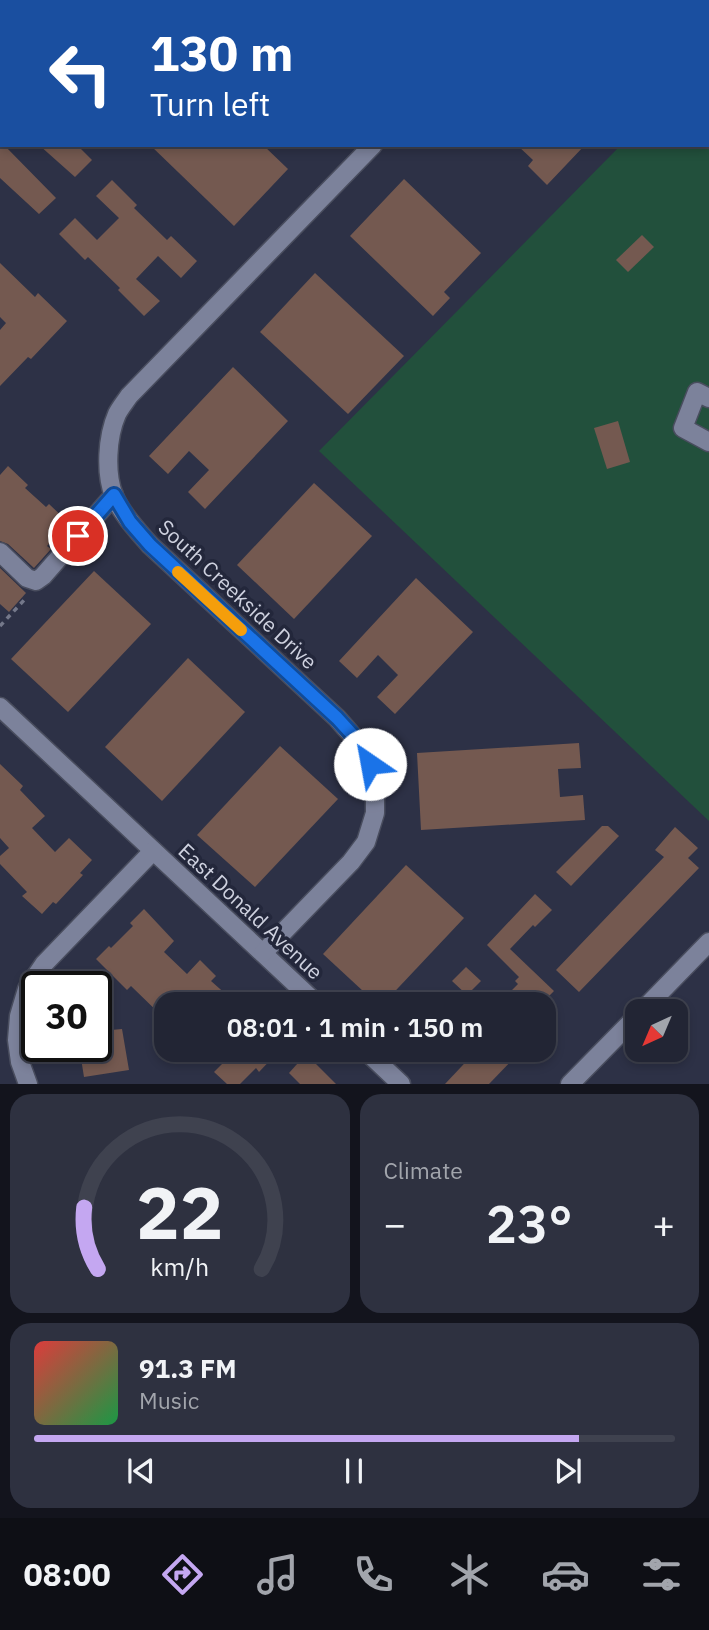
<!DOCTYPE html>
<html lang="en">
<head>
<meta charset="utf-8">
<style>
	:root { --surface:#222534; --page:#2e3140; --text:#f1f3f6; --muted:#a2a5ac; --line:#3f424f; --accent:#c4a7f1 }
	body { margin:0; font-family:"IBM Plex Sans",sans-serif; background:var(--page); color:var(--text); height:100vh; display:flex; flex-direction:column; font-size:26px; white-space:nowrap }
	* { box-sizing:border-box; margin:0 }
	p { font-size:23px; color:var(--muted) }
	.icon { flex:none; width:38px; height:38px; fill:none; stroke:currentColor; stroke-width:2; stroke-linecap:round; stroke-linejoin:round }
	.map { position:relative; height:1084px; overflow:hidden }
	.sheet { display:flex; flex-direction:column; gap:10px; padding:10px; background:#13141d; flex:1 }
	.sheet>* { flex:none }
	.top-card { position:absolute; left:0px; top:0px; width:710px; height:147px; box-shadow:0 4px 10px #0003,0 0 0 2px var(--line); background:#1a4fa0; color:#fff; overflow:hidden }
	.needle { width:46px; rotate:224deg }
	.fabs { position:absolute; left:625px; top:999px; display:grid; gap:14px }
	.fabs a { display:grid; place-items:center; width:63px; height:63px; border-radius:14px; background:var(--surface); box-shadow:0 4px 10px #0003,0 0 0 2px var(--line); font-size:35px }
	.speed { position:absolute; left:21px; top:971px; display:flex; gap:14px; font-size:35px; font-weight:700; text-align:center }
	.speed>* { display:grid; place-content:center; width:91px; height:91px; border-radius:50%; background:var(--surface); box-shadow:0 4px 10px #0003,0 0 0 2px var(--line); line-height:1 }
	.speed .limit { border:4px solid #111; border-radius:10px; background:#fff; color:#111 }
	.pin { position:absolute; display:grid; place-items:center; width:60px; height:60px; color:#fff; margin:-30px; border:4px solid #fff; border-radius:50%; box-shadow:0 2px 7px #0007 }
	.me { position:absolute; width:77px; margin:-38px; rotate:327deg; stroke-linejoin:round; filter:drop-shadow(0 0 5px #0008) }
	.turn { display:flex; align-items:center; gap:24px; height:147px; padding:0 35px; font-size:32px }
	.turn .icon { width:91px; height:91px; stroke-width:2.5 }
	.turn b { display:block; font-size:49px; line-height:60px }
	.big { font-size:52px; font-weight:600; line-height:1.1 }
	.sheet .card { flex:1; display:flex; flex-direction:column; justify-content:center; gap:10px; min-width:0; padding:0 24px; border-radius:21px; background:var(--page) }
	.sheet .dial { align-items:center; gap:0 }
	.dial svg { height:182px; overflow:visible; fill:none; stroke:var(--line); stroke-width:7; stroke-linecap:round; text-anchor:middle }
	.dial text { fill:var(--text); stroke:none }
	.song { display:flex; align-items:center; gap:21px }
	.cover { width:84px; height:84px; border-radius:10px; background:linear-gradient(135deg,hsl(0 70% 55%),hsl(140 70% 35%)) }
	.played { height:7px; border-radius:4px; background:linear-gradient(90deg,var(--accent) 85%,var(--line) 85%) }
	.keys { display:flex; justify-content:space-around; direction:ltr }
	.heat { display:flex; justify-content:space-between; align-items:center; font-size:38px; direction:ltr }
	.sheet .tiles { flex:1; display:grid; gap:10px; grid-template-columns:1fr 1fr }
	.card:last-child { grid-column:span 2 }
	.trip { position:absolute; left:154px; top:992px; width:402px; height:70px; border-radius:21px; background:var(--surface); box-shadow:0 4px 10px #0003,0 0 0 2px var(--line); font-weight:600; line-height:70px; text-align:center }
	.tab-bar { display:flex; height:112px; justify-content:space-around; align-items:center; background:#0e0f15; color:var(--muted) }
	.tab-bar .icon { width:49px; height:49px }
	.tab-bar .current { color:var(--accent) }
	.tab-bar b { font-size:32px; color:var(--text) }
	.map>svg:first-child { display:block }
</style>
</head>
<body>
<div class="map">
<svg width="709" height="1084" viewBox="0 0 709 1084">
	<rect width="100%" height="100%" fill="#2d3146"/>
	<!-- green -->
	<polygon fill="#22503c" points="709,56 709,821 319,451 621,145 709,145"/>
	<!-- building -->
	<g fill="#745950">
		<polygon points="0,142 2,145 4,145 56,198 39,214 0,178"/>
		<polygon points="39,145 77,145 92,160 75,177"/>
		<polygon points="150,145 263,145 288,169 234,226"/>
		<polygon points="517,145 585,145 547,185 528,166 533,160"/>
		<polygon points="404,179 481,253 444,292 450,298 433,316 350,236"/>
		<polygon points="112,180 137,205 134,208 167,240 171,236 197,261 181,278 158,256 136,279 160,301 144,316 118,290 120,288 88,257 85,260 59,234 75,218 97,240 119,218 96,196"/>
		<polygon points="642,235 654,247 628,272 616,260"/>
		<polygon points="0,263 35,297 38,293 67,321 31,359 28,357 0,386 0,330 6,323 0,317"/>
		<polygon points="315,273 404,356 348,414 260,332"/>
		<polygon points="233,367 288,421 205,509 188,492 209,470 189,451 168,474 149,456"/>
		<polygon points="618,421 630,462 607,469 594,428"/>
		<polygon points="8,466 28,485 25,488 46,507 49,504 69,523 47,546 51,549 34,568 8,544 0,541 0,475"/>
		<polygon points="314,483 372,536 294,619 237,565"/>
		<polygon points="0,568 26,593 9,612 0,604"/>
		<polygon points="94,571 151,624 68,712 11,659"/>
		<polygon points="416,578 473,632 395,714 377,697 398,675 378,655 357,678 339,661"/>
		<polygon points="188,658 245,712 162,801 105,747"/>
		<polygon points="579,743 581,768 558,769 560,797 583,795 585,820 421,830 417,753"/>
		<polygon points="280,746 338,799 255,887 197,835"/>
		<polygon points="0,764 23,786 20,790 45,816 32,828 55,852 69,838 92,860 80,873 83,875 56,904 53,902 42,914 22,896 27,892 0,864 0,856 9,848 0,838"/>
		<polygon points="602,826 608,826 619,836 571,886 556,872"/>
		<polygon points="675,827 698,848 688,858 699,868 579,992 556,970 664,857 655,850"/>
		<polygon points="406,865 464,918 383,1004 377,1004 323,954"/>
		<polygon points="535,894 552,910 535,927 533,925 510,949 554,991 541,1004 516,1004 507,995 518,984 515,981 519,977 487,945"/>
		<polygon points="144,909 174,941 164,952 187,974 200,960 216,976 211,981 237,1004 166,1004 166,1020 131,986 127,990 96,959 109,946 111,948 133,926 130,923"/>
		<polygon points="466,967 481,981 467,995 452,981"/>
		<polygon points="109,1018 111,1030 122,1029 129,1070 84,1077 79,1046 96,1046 96,1020"/>
		<polygon points="236,1050 280,1050 259,1072 256,1068 240,1084 227,1084 214,1072"/>
		<polygon points="477,1050 522,1050 489,1084 445,1084"/>
		<polygon points="306,1054 336,1084 300,1084 289,1073"/>
	</g>
	<g fill="none" stroke-linecap="round" stroke-linejoin="round">
		<!-- minor casing -->
		<g stroke="#494d5e" stroke-width="21">
			<g id="minor">
				<polyline points="483,2 484,0"/>
				<polyline points="709,398 697,392 683,428 709,442"/>
				<polyline points="0,552 27,578 36,581 43,576 114,495"/>
				<polyline points="0,707 317,1004"/>
				<path d="M263 953 351 862 366 842 375 813V786L371 764 358 742 337 718 150 545C137 530 122 514 114 496 105 473 107 437 117 414 120 408 125 402 129 396L373 145"/>
				<polyline points="641,1012 709,942"/>
				<polyline points="365,1050 401,1084"/>
				<polyline points="28,1084 20,1062 17,1040 19,1016 27,989 44,964 153,851"/>
				<polyline points="570,1084 637,1016"/>
			</g>
		</g>
		<!-- path -->
		<polyline stroke="#74788a" stroke-width="3.5" stroke-dasharray="5 5" stroke-linecap="butt" points="0,626 27,597"/>
		<!-- minor -->
		<use href="#minor" stroke="#7c829b" stroke-width="18"/>
	</g>
	<g fill="none" stroke-linecap="round" stroke-linejoin="round">
		<!-- route casing -->
		<g stroke="#114b97" stroke-width="18">
			<polyline id="route" points="78,536 114,495 130,522 150,545 337,718 358,741 370,764"/>
		</g>
		<!-- route -->
		<use href="#route" stroke="#1a73e8" stroke-width="12"/>
		<!-- slow -->
		<polyline stroke="#f59e0b" stroke-width="12" points="178,572 241,630"/>
	</g>
	<g text-anchor="middle" dominant-baseline="central" stroke-width="7" stroke-linejoin="round" paint-order="stroke">
		<!-- street labels -->
		<g font-size="21" fill="#ced1df" stroke="#23273b">
			<text transform="translate(238 594) rotate(43)">South Creekside Drive</text>
			<text transform="translate(251 911) rotate(43)">East Donald Avenue</text>
		</g>
	</g>
</svg>
<div class="fabs">
<a><svg class="needle" viewBox="-14 -14 28 28"><path d="M0-13l5 13h-10z" fill="#e53935"/><path d="M0 13l5-13h-10z" fill="#a2a5ac"/></svg></a>
</div>
<div class="speed"><div class="limit">30</div></div>
<div class="pin" style="left:78px;top:536px;background:#d93025"><svg class="icon" aria-label="arrive" viewBox="0 0 24 24"><path d="M6 21V4h12l-3 4 3 4H6"/></svg></div>
<svg class="me" style="left:370px;top:764px" viewBox="-20 -20 40 40"><circle r="19" fill="#fff"/><path d="M0-13L10 11 0 6-10 11z" fill="#1a73e8"/></svg>
<div class="trip">08:01 · 1 min · 150 m</div>
<div class="top-card">
<div class="turn"><svg class="icon" aria-label="left" viewBox="0 0 24 24"><path d="M17 20v-9H6M10 6l-5 5 5 5"/></svg><div><b>130 m</b>Turn left</div></div>
</div>
</div>
<section class="sheet">
<div class="tiles">
<div class="card dial"><svg viewBox="0 0 100 80">
<path d="M14 69A42 42 0 1 1 86 69"/>
<path d="M14 69A42 42 0 0 1 8 42" stroke="#c4a7f1"/>
<text x="50" y="56" font-size="32" font-weight="700">22</text>
<text x="50" y="72" font-size="11">km/h</text>
</svg></div>
<div class="card"><p>Climate</p>
<div class="heat"><a>−</a><b class="big">23°</b><a>+</a></div>
</div>
<div class="card">
<div class="song"><i class="cover"></i><div><b>91.3 FM</b><p>Music</p></div></div>
<div class="played"></div>
<div class="keys"><svg class="icon" aria-label="previous" viewBox="0 0 24 24"><path d="M18 5L8 12l10 7zM5 5v14"/></svg><svg class="icon" aria-label="pause" viewBox="0 0 24 24"><path d="M8 5v14M16 5v14"/></svg><svg class="icon" aria-label="next" viewBox="0 0 24 24"><path d="M6 5l10 7-10 7zM19 5v14"/></svg></div>
</div>
</div>
</section>
<nav class="tab-bar">
<b>08:00</b>
<svg class="icon current" aria-label="directions" viewBox="0 0 24 24"><path d="M12 3l9 9-9 9-9-9zM9 14v-3h6M13 9l2 2-2 2"/></svg>
<svg class="icon" aria-label="music" viewBox="0 0 24 24"><path d="M9 18V5l10-2v13"/><circle cx="6" cy="18" r="3"/><circle cx="16" cy="16" r="3"/></svg>
<svg class="icon" aria-label="phone" viewBox="0 0 24 24"><path d="M5 4h4l2 5-3 2q2 4 5 5l2-3 5 2v4C11 20 4 13 5 4z"/></svg>
<svg class="icon" aria-label="climate" viewBox="0 0 24 24"><path d="M12 3v18M4 7l16 10M4 17L20 7"/></svg>
<svg class="icon" aria-label="car" viewBox="0 0 24 24"><path d="M5 17H2v-5l4-1 3-4h7l3 4 3 1v5h-3M9 17h6M6 11h13"/><circle cx="7" cy="17" r="2"/><circle cx="17" cy="17" r="2"/></svg>
<svg class="icon" aria-label="filters" viewBox="0 0 24 24"><path d="M4 7h16M4 17h16"/><circle cx="9" cy="7" r="2"/><circle cx="15" cy="17" r="2"/></svg>
</nav>
</body>
</html>
